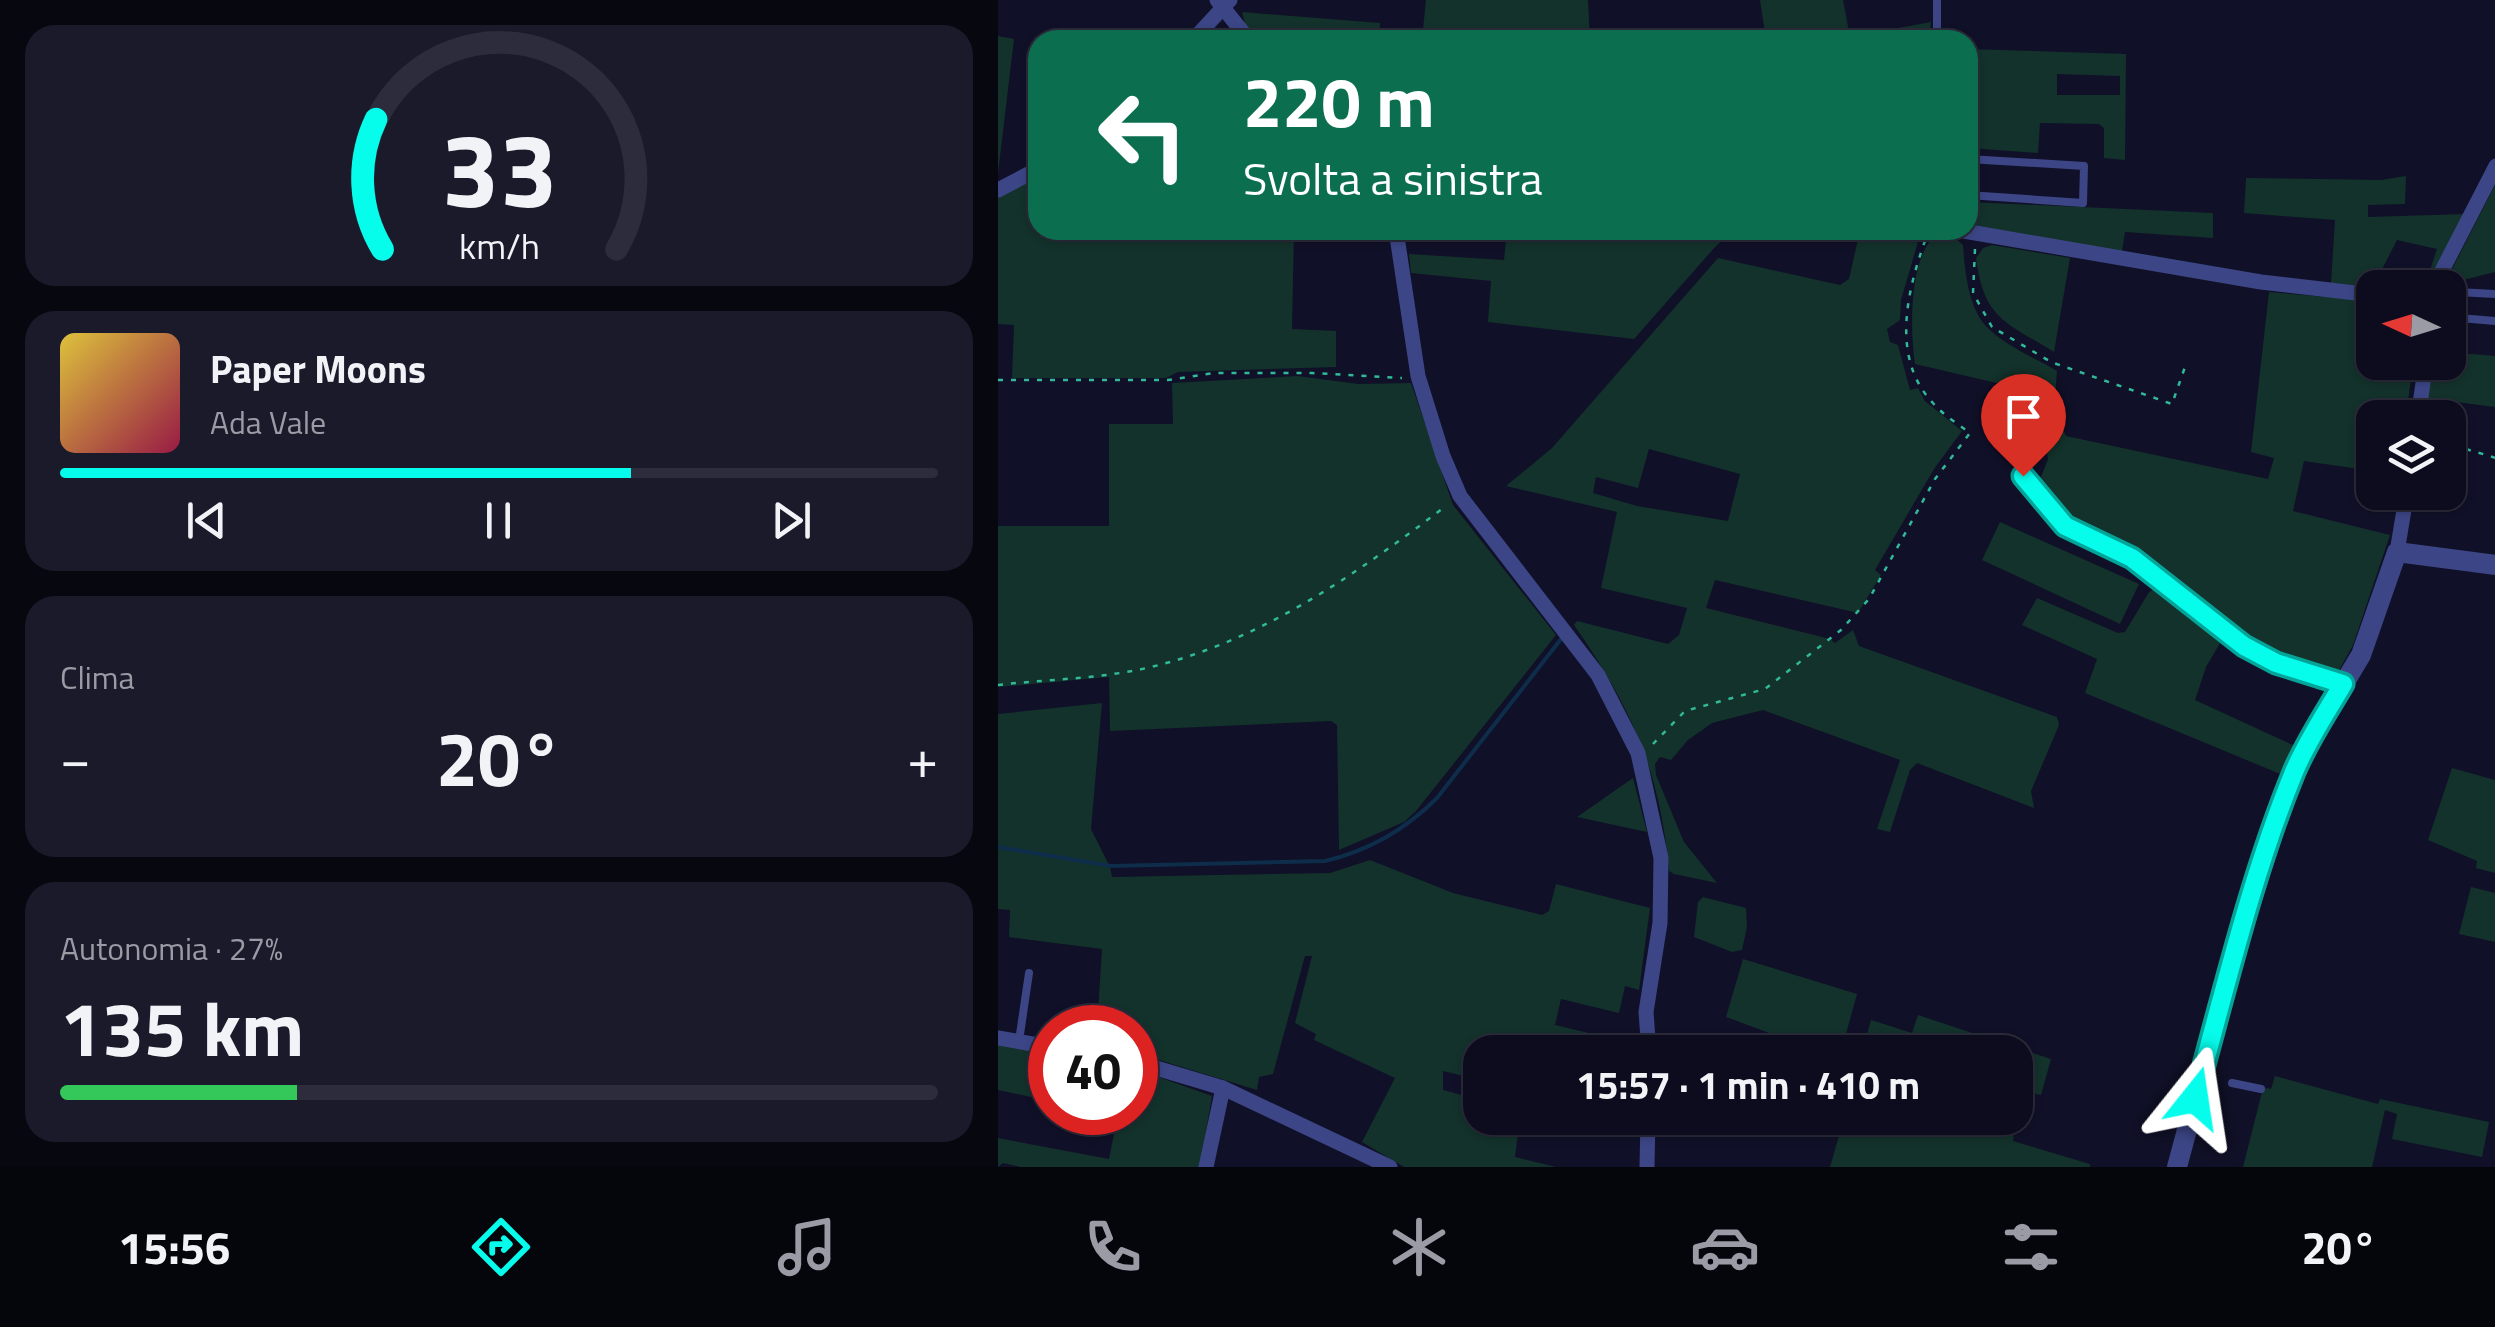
<!DOCTYPE html>
<html lang="it">
<head>
<meta charset="utf-8">
<style>
	:root { --surface:#0c0c1e; --page:#1a1a2b; --text:#f1f3f6; --muted:#9a9ba4; --line:#2c2c3c; --accent:#06fceb }
	body { margin:0; font-family:"Titillium Web",sans-serif; background:var(--page); color:var(--text); height:100vh; display:flex; flex-direction:column; font-size:38px; white-space:nowrap }
	* { box-sizing:border-box; margin:0 }
	p { font-size:32px; color:var(--muted) }
	.icon { flex:none; width:55px; height:55px; fill:none; stroke:currentColor; stroke-width:2; stroke-linecap:round; stroke-linejoin:round }
	.map { position:relative; flex:1; overflow:hidden }
	.panel { display:flex; flex-direction:column; gap:25px; padding:25px; background:#070710; width:998px }
	.panel>* { flex:none }
	.guide { position:absolute; left:30px; top:30px; width:950px; height:210px; border-radius:30px; box-shadow:0 2px 8px #0004,0 0 0 2px var(--line); background:#0b6e4f; color:#fff; overflow:hidden }
	.needle { width:65px; rotate:274deg }
	.controls { position:absolute; left:1358px; top:270px; display:grid; gap:20px }
	.controls a { display:grid; place-items:center; width:110px; height:110px; border-radius:20px; background:var(--surface); box-shadow:0 2px 8px #0004,0 0 0 2px var(--line); font-size:50px }
	.speed { position:absolute; left:30px; top:1005px; display:flex; gap:20px; font-size:50px; font-weight:700; text-align:center }
	.speed>* { display:grid; place-content:center; width:130px; height:130px; border-radius:50%; background:var(--surface); box-shadow:0 2px 8px #0004,0 0 0 2px var(--line); line-height:1 }
	.speed .limit { border:15px solid #d22; background:#fff; color:#111 }
	.pin { position:absolute; display:grid; place-items:center; width:85px; height:85px; color:#fff; margin:-102px -42px; border-radius:50% 50% 50% 0; rotate:-45deg; box-shadow:0 0 10px #0007 }
	.pin .icon { rotate:45deg }
	.me { position:absolute; width:110px; margin:-55px; rotate:15deg; stroke-linejoin:round; filter:drop-shadow(0 0 8px #0008) }
	.turn { display:flex; align-items:center; gap:35px; height:210px; padding:0 50px; font-size:45px }
	.turn .icon { width:130px; height:130px; stroke-width:2.5 }
	.turn b { display:block; font-size:70px; line-height:85px }
	.big { font-size:75px; font-weight:700; line-height:1.1 }
	.panel .widget { flex:1; display:flex; flex-direction:column; justify-content:center; gap:15px; min-width:0; padding:0 35px; border-radius:30px; background:var(--page) }
	.panel .dial { align-items:center; gap:0 }
	.dial svg { height:260px; overflow:visible; fill:none; stroke:var(--line); stroke-width:7; stroke-linecap:round; text-anchor:middle }
	.dial text { fill:var(--text); stroke:none }
	.song { display:flex; align-items:center; gap:30px }
	.cover { width:120px; height:120px; border-radius:15px; background:linear-gradient(135deg,hsl(50 70% 55%),hsl(340 70% 35%)) }
	.played { height:10px; border-radius:5px; background:linear-gradient(90deg,var(--accent) 65%,var(--line) 65%) }
	.keys { display:flex; justify-content:space-around; direction:ltr }
	.heat { display:flex; justify-content:space-between; align-items:center; font-size:55px; direction:ltr }
	.charge { height:15px; border-radius:8px; background:linear-gradient(90deg,#34c759 27%,var(--line) 0) }
	.trip { position:absolute; left:465px; top:1035px; width:570px; height:100px; border-radius:30px; background:var(--surface); box-shadow:0 2px 8px #0004,0 0 0 2px var(--line); font-weight:700; line-height:100px; text-align:center }
	.tab-bar { display:flex; height:160px; justify-content:space-around; align-items:center; background:#05050c; color:var(--muted) }
	.tab-bar .icon { width:70px; height:70px }
	.tab-bar .on { color:var(--accent) }
	.tab-bar b { font-size:45px; color:var(--text) }
	main { display:flex; flex:1; min-height:0 }
	.map>svg:first-child { display:block }
</style>
</head>
<body>
<main>
<section class="panel">
<div class="widget dial"><svg viewBox="0 0 100 80">
<path d="M14 69A42 42 0 1 1 86 69"/>
<path d="M14 69A42 42 0 0 1 12 29" stroke="#06fceb"/>
<text x="50" y="56" font-size="32" font-weight="700">33</text>
<text x="50" y="72" font-size="11">km/h</text>
</svg></div>
<div class="widget">
<div class="song"><i class="cover"></i><div><b>Paper Moons</b><p>Ada Vale</p></div></div>
<div class="played"></div>
<div class="keys"><svg class="icon" aria-label="previous" viewBox="0 0 24 24"><path d="M18 5L8 12l10 7zM5 5v14"/></svg><svg class="icon" aria-label="pause" viewBox="0 0 24 24"><path d="M8 5v14M16 5v14"/></svg><svg class="icon" aria-label="next" viewBox="0 0 24 24"><path d="M6 5l10 7-10 7zM19 5v14"/></svg></div>
</div>
<div class="widget"><p>Clima</p>
<div class="heat"><a>−</a><b class="big">20°</b><a>+</a></div>
</div>
<div class="widget"><p>Autonomia · 27%</p><b class="big">135 km</b><div class="charge"></div></div>
</section>
<div class="map">
<svg width="1498" height="1167" viewBox="0 0 1498 1167">
	<rect width="100%" height="100%" fill="#101028"/>
	<!-- green -->
	<g fill="#13322b" fill-rule="evenodd">
		<polygon points="428,0 590,0 592,40 424,40"/>
		<polygon points="762,0 845,0 852,37 933,22 931,40 768,40"/>
		<polygon points="244,12 382,23 381,40 260,40 248,27"/>
		<polygon points="0,36 16,39 0,173"/>
		<path d="M970 49 1128 54 1127 160 1106 158V128L1101 124 1042 123 1040 153 970 148ZM1059 74 1122 76V95H1059Z"/>
		<polygon points="40,173 40,230 296,230 294,329 338,331 338,367 180,372 168,378 14,378 16,325 0,324 0,193"/>
		<polygon points="1408,176 1407,204 1370,205 1370,217 1467,214 1429,287 1426,288 1439,249 1399,240 1375,287 1333,283 1337,220 1246,213 1248,178 1383,180"/>
		<polygon points="1497,185 1497,272 1446,285"/>
		<polygon points="970,202 1215,213 1215,238 1127,232 1124,251 970,229"/>
		<polygon points="509,230 575,236 575,230 736,230 717,247 636,339 490,322 493,281 413,273 411,254 506,260"/>
		<path d="M866 230 922 235 903 300 902 320 889 329 892 342 900 345 912 390 920 388 927 401 964 431 936 469 877 570 883 575 860 613 717 580 708 608 832 639 837 643 855 630 861 646 1059 717 1061 725 1033 791 1036 808 919 763 912 770 892 832 879 829 902 760 765 710 714 723 690 740 673 760 662 757 657 764 658 775 686 842 719 883 676 874 671 871C662 770 633 707 576 625L579 621 670 644 681 635 689 608 603 588 619 512 508 486 554 448 720 258 842 285 851 279 861 235ZM651 449 742 474 730 521 639 506 595 493 598 477 640 488Z"/>
		<path d="M941 232 954 235 965 245C967 271 970 309 990 328 1008 346 1037 358 1059 371L1056 410 1068 436 1270 479 1276 458 1253 452 1271 292 1375 301V362L1415 363 1408 417 1375 418V471L1306 461 1295 511 1392 535 1355 645 1338 676 1261 649 1161 568 1077 525 1041 482 1050 459 1044 424 1014 411 1010 393 1003 384 917 364C912 330 910 254 941 232Z"/>
		<path d="M994 245 1072 258 1056 352C1008 322 986 320 978 258L985 248Z"/>
		<polygon points="1450,352 1497,356 1497,407 1427,398 1432,363 1450,362"/>
		<polygon points="299,376 361,384 413,383 455,505 558,635 418,811 406,822 341,850 339,725 333,721 112,731 111,677 0,687 0,526 111,526 111,424 175,424 174,383"/>
		<polygon points="1002,522 1141,584 1122,624 984,560"/>
		<polygon points="1159,588 1167,589 1225,638 1208,667 1197,700 1299,747 1287,776 1087,693 1099,659 1024,625 1039,598 1120,633 1127,632 1151,592"/>
		<polygon points="104,703 93,829 112,867 114,877 332,873 372,860 455,893 544,915 551,911 558,884 652,908 641,990 627,986 621,1013 563,999 557,1025 595,1034 591,1052 482,1052 482,1080 445,1071 445,1090 482,1100 482,1118 522,1118 517,1157 558,1167 406,1167 364,1142 397,1078 316,1040 318,1034 297,1023 314,956 307,956 275,1074 261,1077 259,1090 138,1053 138,1028 99,1027 104,949 11,937 12,910 0,909 0,714"/>
		<polygon points="1454,768 1497,780 1497,873 1478,868 1479,861 1430,840"/>
		<polygon points="635,778 649,832 579,817"/>
		<polygon points="1473,887 1497,893 1497,942 1461,934"/>
		<polygon points="705,897 748,908 749,927 744,950 734,952 696,937 700,902"/>
		<polygon points="745,959 859,994 843,1052 782,1037 728,1017"/>
		<polygon points="920,1015 1053,1059 1043,1095 1023,1091 1015,1141 1092,1164 1092,1167 832,1167 846,1118 1018,1118 1018,1052 864,1052 873,1020 914,1033"/>
		<polygon points="0,1043 52,1051 52,1101 0,1090"/>
		<polygon points="138,1069 214,1096 202,1167 23,1167 5,1163 0,1167 0,1138 111,1159 117,1129 85,1122 87,1113 138,1112"/>
		<polygon points="1277,1076 1380,1104 1382,1099 1491,1122 1484,1157 1394,1139 1399,1114 1387,1110 1374,1167 1245,1167 1264,1092 1268,1088 1273,1089"/>
	</g>
	<g fill="none" stroke-linecap="round" stroke-linejoin="round">
		<!-- stream -->
		<path stroke="#0d2d4a" stroke-width="4" d="M0 847 113 866 327 861C370 851 408 829 439 798L563 639"/>
		<!-- path -->
		<g stroke="#31b999" stroke-width="2.5" stroke-dasharray="5 8" stroke-linecap="butt">
			<polyline points="977,249 975,293 994,327 1053,362 1174,404 1187,367"/>
			<polyline points="0,380 170,380 216,373 314,373 404,378"/>
			<polyline points="1468,449 1498,458"/>
			<path d="M0 685C51 679 103 679 153 667 265 640 358 574 448 506"/>
			<path d="M655 744 687 711 767 689 843 630 871 599 937 479 972 433C960 424 945 415 935 403 890 356 911 283 931 230"/>
		</g>
		<!-- service -->
		<g stroke="#3c4686" stroke-width="8">
			<polyline points="939,0 939,40"/>
			<polyline points="970,159 1086,166 1085,203 970,195"/>
			<polyline points="1459,292 1498,294"/>
			<polyline points="1450,317 1498,321"/>
			<polyline points="1025,476 1067,526 1134,557 1246,645 1278,663 1341,683"/>
			<polyline points="21,1041 31,973"/>
			<polyline points="1234,1083 1263,1089"/>
		</g>
		<!-- minor -->
		<g stroke="#3c4686" stroke-width="15">
			<polyline points="219,0 251,40"/>
			<polyline points="195,40 232,0"/>
			<polyline points="0,190 40,169"/>
			<polyline points="398,230 420,376 445,456 462,496 600,675 640,753 663,858 662,923 648,1012 651,1052"/>
			<polyline points="960,230 1263,282 1375,295"/>
			<polyline points="1435,288 1498,166"/>
			<polyline points="1420,418 1428,362"/>
			<polyline points="1399,552 1409,492"/>
			<polyline points="0,1038 52,1047"/>
			<polyline points="138,1062 225,1088 392,1167"/>
			<polyline points="208,1167 225,1088"/>
			<polyline points="649,1167 650,1118"/>
		</g>
		<!-- tertiary -->
		<polyline stroke="#3c4686" stroke-width="20" points="1179,1167 1236,955 1289,791 1309,745 1363,655 1399,552 1498,565"/>
	</g>
	<g fill="none" stroke-linecap="round" stroke-linejoin="round">
		<!-- route casing -->
		<g stroke="#04a499" stroke-width="25">
			<path id="route" d="M1025 476 1067 526 1134 558 1246 646 1278 663 1345 684C1328 713 1309 741 1296 772 1253 877 1227 990 1197 1098"/>
		</g>
		<!-- route -->
		<use href="#route" stroke="#06fceb" stroke-width="18"/>
	</g>
</svg>
<div class="controls">
<a><svg class="needle" viewBox="-14 -14 28 28"><path d="M0-13l5 13h-10z" fill="#e53935"/><path d="M0 13l5-13h-10z" fill="#9a9ba4"/></svg></a>
<a><svg class="icon" aria-label="layers" viewBox="0 0 24 24"><path d="M12 4l9 5-9 5-9-5zM3 14l9 5 9-5"/></svg></a>
</div>
<div class="speed"><div class="limit">40</div></div>
<div class="pin" style="left:1025px;top:476px;background:#d93025"><svg class="icon" aria-label="arrive" viewBox="0 0 24 24"><path d="M6 21V4h12l-3 4 3 4H6"/></svg></div>
<svg class="me" style="left:1197px;top:1098px" viewBox="-20 -20 40 40"><path d="M0-17L14 15 0 8-14 15z" fill="#06fceb" stroke="#fff" stroke-width="4"/></svg>
<div class="trip">15:57 · 1 min · 410 m</div>
<div class="guide">
<div class="turn"><svg class="icon" aria-label="left" viewBox="0 0 24 24"><path d="M17 20v-9H6M10 6l-5 5 5 5"/></svg><div><b>220 m</b>Svolta a sinistra</div></div>
</div>
</div>
</main>
<nav class="tab-bar">
<b>15:56</b>
<svg class="icon on" aria-label="directions" viewBox="0 0 24 24"><path d="M12 3l9 9-9 9-9-9zM9 14v-3h6M13 9l2 2-2 2"/></svg>
<svg class="icon" aria-label="music" viewBox="0 0 24 24"><path d="M9 18V5l10-2v13"/><circle cx="6" cy="18" r="3"/><circle cx="16" cy="16" r="3"/></svg>
<svg class="icon" aria-label="phone" viewBox="0 0 24 24"><path d="M5 4h4l2 5-3 2q2 4 5 5l2-3 5 2v4C11 20 4 13 5 4z"/></svg>
<svg class="icon" aria-label="climate" viewBox="0 0 24 24"><path d="M12 3v18M4 7l16 10M4 17L20 7"/></svg>
<svg class="icon" aria-label="car" viewBox="0 0 24 24"><path d="M5 17H2v-5l4-1 3-4h7l3 4 3 1v5h-3M9 17h6M6 11h13"/><circle cx="7" cy="17" r="2"/><circle cx="17" cy="17" r="2"/></svg>
<svg class="icon" aria-label="filters" viewBox="0 0 24 24"><path d="M4 7h16M4 17h16"/><circle cx="9" cy="7" r="2"/><circle cx="15" cy="17" r="2"/></svg>
<b>20°</b>
</nav>
</body>
</html>
